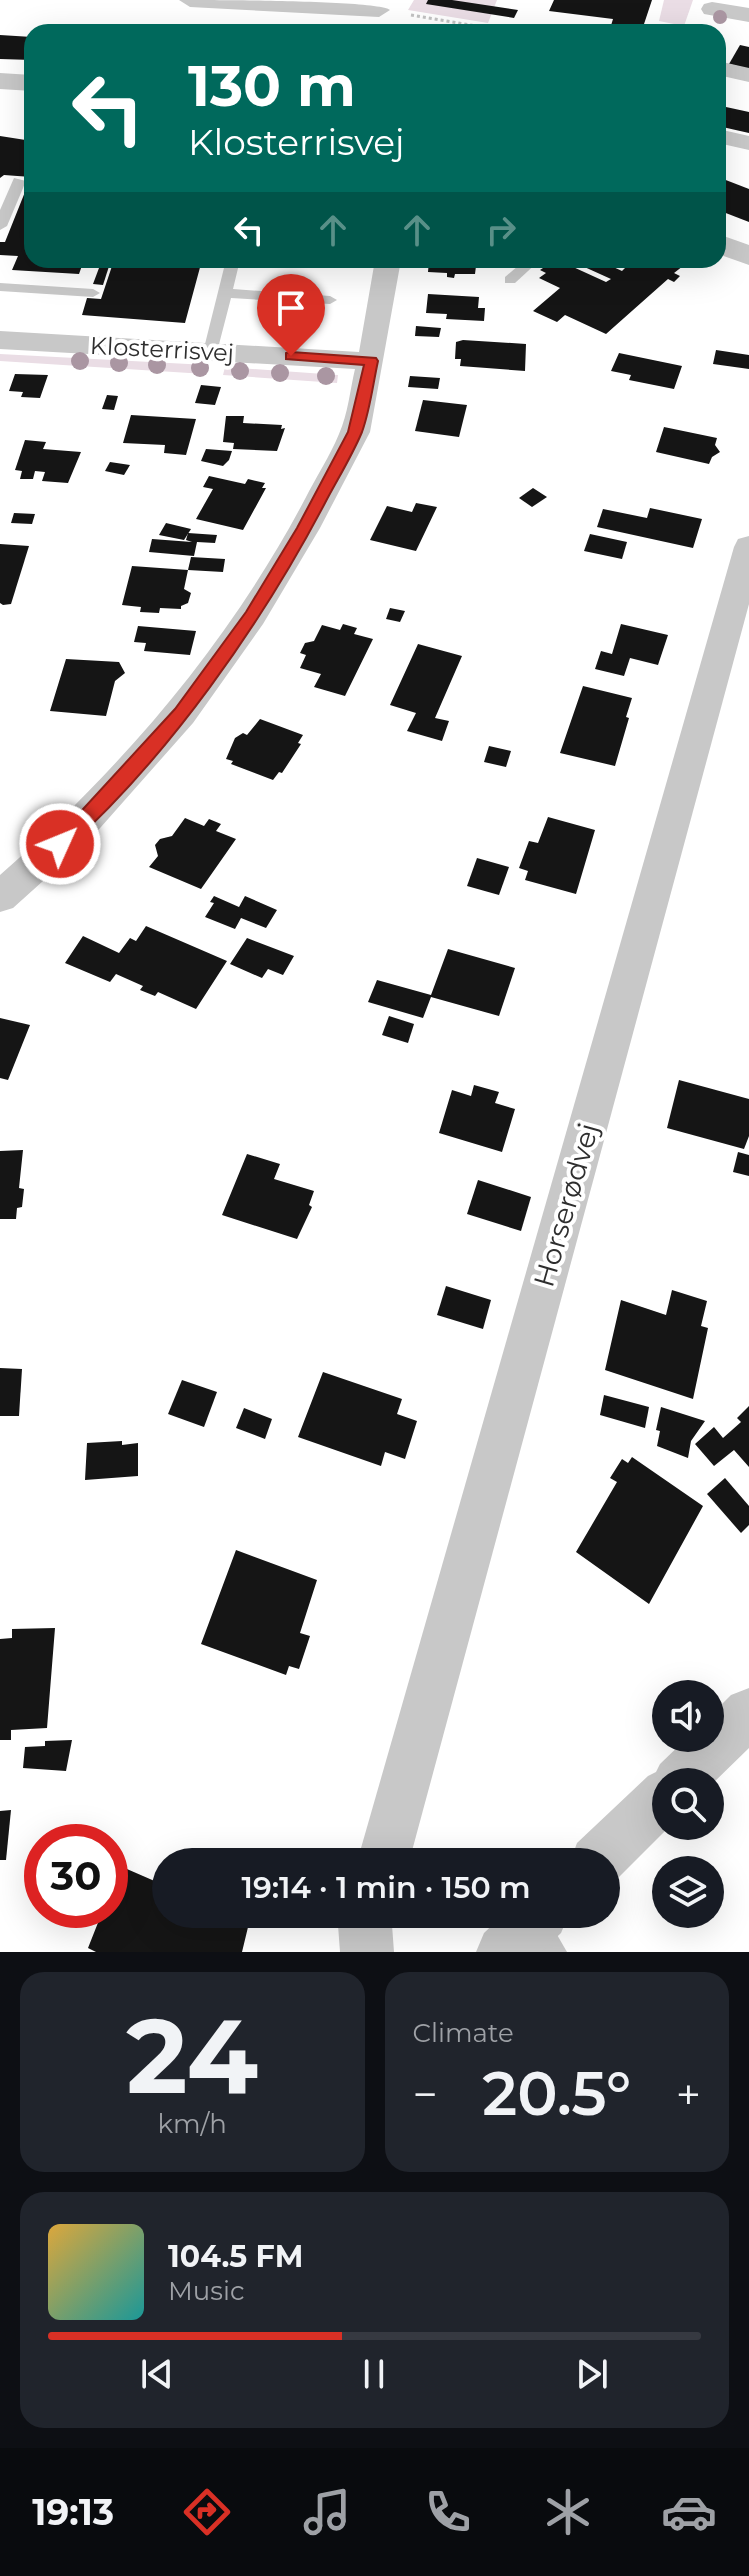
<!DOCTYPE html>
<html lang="en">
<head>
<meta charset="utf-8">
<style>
	:root { --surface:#171b24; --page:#20242c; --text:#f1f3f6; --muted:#9ea1a6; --line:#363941; --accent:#d93025 }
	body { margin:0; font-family:Montserrat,sans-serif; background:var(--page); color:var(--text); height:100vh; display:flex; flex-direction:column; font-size:30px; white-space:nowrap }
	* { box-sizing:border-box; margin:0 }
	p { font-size:26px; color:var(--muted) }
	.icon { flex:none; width:44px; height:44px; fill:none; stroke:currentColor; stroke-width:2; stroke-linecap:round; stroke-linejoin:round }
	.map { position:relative; height:1952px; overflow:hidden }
	.sheet { display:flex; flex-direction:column; gap:20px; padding:20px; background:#0d0f14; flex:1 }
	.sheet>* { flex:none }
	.guide { position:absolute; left:24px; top:24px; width:702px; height:244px; border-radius:24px; box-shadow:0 8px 32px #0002; background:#00695c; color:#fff; overflow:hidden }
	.tools { position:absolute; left:652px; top:1680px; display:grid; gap:16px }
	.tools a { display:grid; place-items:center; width:72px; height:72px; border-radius:50%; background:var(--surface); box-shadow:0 8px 32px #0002; font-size:40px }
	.speed { position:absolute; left:24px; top:1824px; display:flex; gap:16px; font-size:40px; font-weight:700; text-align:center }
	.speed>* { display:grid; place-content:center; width:104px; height:104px; border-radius:50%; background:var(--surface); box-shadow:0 8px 32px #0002; line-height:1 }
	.speed .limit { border:12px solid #d22; background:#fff; color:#111 }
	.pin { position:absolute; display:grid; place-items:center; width:68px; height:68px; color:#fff; margin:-82px -34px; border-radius:50% 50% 50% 0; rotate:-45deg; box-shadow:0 0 8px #0007 }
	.pin .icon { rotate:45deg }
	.me { position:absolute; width:88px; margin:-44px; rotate:46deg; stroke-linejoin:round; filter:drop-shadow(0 0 6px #0008) }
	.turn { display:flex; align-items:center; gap:28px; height:168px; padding:0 32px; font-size:36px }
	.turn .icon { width:104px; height:104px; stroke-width:2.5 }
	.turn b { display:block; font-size:56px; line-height:68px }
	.lanes { display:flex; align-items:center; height:76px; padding:0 32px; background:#0003; justify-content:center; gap:40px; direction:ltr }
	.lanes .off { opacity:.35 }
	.big { font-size:60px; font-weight:600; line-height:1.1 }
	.sheet .tile { flex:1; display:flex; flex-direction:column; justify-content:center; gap:12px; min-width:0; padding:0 28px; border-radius:24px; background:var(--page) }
	.sheet .dial { align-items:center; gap:0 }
	.dial b { font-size:104px; line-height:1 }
	.song { display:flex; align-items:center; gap:24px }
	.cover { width:96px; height:96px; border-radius:12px; background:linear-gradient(135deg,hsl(40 70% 55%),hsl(180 70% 35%)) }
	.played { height:8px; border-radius:4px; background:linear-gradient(90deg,var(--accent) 45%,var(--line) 45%) }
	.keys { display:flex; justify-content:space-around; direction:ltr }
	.heat { display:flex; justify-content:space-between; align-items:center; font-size:44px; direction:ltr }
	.sheet .tiles { flex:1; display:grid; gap:20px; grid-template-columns:1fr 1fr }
	.tile:last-child { grid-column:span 2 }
	.trip { position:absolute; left:152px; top:1848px; width:468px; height:80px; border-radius:40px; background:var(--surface); box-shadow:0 8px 32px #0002; font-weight:600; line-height:80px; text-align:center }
	.menu { display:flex; height:128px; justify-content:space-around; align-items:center; background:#090b0e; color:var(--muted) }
	.menu .icon { width:56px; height:56px }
	.menu .on { color:var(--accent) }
	.menu b { font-size:36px; color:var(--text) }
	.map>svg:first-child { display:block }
</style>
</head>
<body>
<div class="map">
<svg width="749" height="1952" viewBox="0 0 749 1952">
	<rect width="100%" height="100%" fill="#fff"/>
	<!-- green -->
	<g fill="#eadde5">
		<polygon points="414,0 497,0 488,23 408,10"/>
		<polygon points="664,0 693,0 684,26 659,21"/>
		<polygon points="0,354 207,365 205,374 0,361"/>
		<polygon points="225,367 338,375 337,383 223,375"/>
	</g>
	<!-- building -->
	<g fill="#151515">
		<polygon points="428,0 452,0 518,10 514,18 426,4"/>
		<polygon points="554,0 652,0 644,24 658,26 656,32 609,32 613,19 549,11"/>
		<polygon points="0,35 32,37 32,60 0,59"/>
		<polygon points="740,45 749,47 749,69 729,64"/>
		<polygon points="726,107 749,112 749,133 718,126 718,119"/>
		<polygon points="0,136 32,141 32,260 84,260 79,274 12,270 18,256 0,255 0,242 5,242 31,177 4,175 0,178"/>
		<polygon points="718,177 749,189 749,222 718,210"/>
		<polygon points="102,260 111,260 103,285 93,284"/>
		<polygon points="114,260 202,260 185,323 82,315 87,298 101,299"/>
		<polygon points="429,260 469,260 469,266 476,266 475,274 455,274 454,278 447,277 447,273 428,272"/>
		<polygon points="569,260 598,260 622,271 630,263 623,260 670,260 683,266 674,273 680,276 674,282 668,279 606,334 565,315 557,322 533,311 560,288 539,278 546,273 540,270 546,266 552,268 560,261 606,282 611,279"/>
		<polygon points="428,294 479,297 478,308 485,308 484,321 446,319 447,314 426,313"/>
		<polygon points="416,326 441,328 439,337 415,336"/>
		<polygon points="463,340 526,344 525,371 460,366 461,359 455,359 456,342"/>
		<polygon points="716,350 749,355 749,369 713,364"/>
		<polygon points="619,353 682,366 674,389 629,380 631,375 611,371"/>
		<polygon points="15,374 48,375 40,398 21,397 23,392 9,391"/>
		<polygon points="410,376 440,378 438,389 408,387"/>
		<polygon points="201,385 221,387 215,405 195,403"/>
		<polygon points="107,395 118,396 114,410 102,409"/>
		<polygon points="423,400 467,405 459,437 415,431"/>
		<polygon points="131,415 196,419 186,455 164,453 165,445 123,443"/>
		<polygon points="226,416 244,416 243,423 282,425 281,429 285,428 277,451 233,449 234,443 223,442"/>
		<polygon points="664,427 717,438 715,445 720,452 712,457 709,464 656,452"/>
		<polygon points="25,440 46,442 43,449 81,452 68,483 42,481 45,472 35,471 33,479 20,479 22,471 15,470"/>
		<polygon points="206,449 232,451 229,460 223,466 201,461"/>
		<polygon points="110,462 130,465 124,475 105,471"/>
		<polygon points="209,476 245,484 248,479 265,483 262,488 266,488 243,530 196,519 213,489 203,487"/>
		<polygon points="533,488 547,497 532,507 519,498"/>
		<polygon points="416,503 437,507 416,551 370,540 387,506 412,512"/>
		<polygon points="650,508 702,519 693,548 597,527 603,509 647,518"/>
		<polygon points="14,513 35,514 32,524 11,523"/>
		<polygon points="166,523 191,529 184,540 159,535"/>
		<polygon points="188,533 217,535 215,543 197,542 194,556 149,552 152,539 192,542 186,540"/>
		<polygon points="590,534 627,542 622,559 584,551"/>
		<polygon points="0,544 29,546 11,604 3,605 0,603"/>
		<polygon points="191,557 225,559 223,572 188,570"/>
		<polygon points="132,566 188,570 184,589 191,593 188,603 181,606 181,609 160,608 159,613 140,612 141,607 122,605"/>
		<polygon points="390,608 405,611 400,622 386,619"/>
		<polygon points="343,624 357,628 354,634 373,639 345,696 314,687 321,674 300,668 306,655 300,653 305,643 314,641 322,625 340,630"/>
		<polygon points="621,624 668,635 658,665 630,658 624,676 595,669 601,651 612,654"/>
		<polygon points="138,626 196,631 190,655 144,651 146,643 134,642"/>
		<polygon points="418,644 462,656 435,718 449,721 442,741 407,731 416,713 390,705"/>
		<polygon points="66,659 119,662 125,673 115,681 106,716 50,711"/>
		<polygon points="583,686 632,698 626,717 629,718 615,766 560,753"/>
		<polygon points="260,719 303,735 298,743 301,744 282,773 279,772 273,780 231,764 233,761 226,759 235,738 243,733 247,735"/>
		<polygon points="489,746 511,751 506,767 484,762"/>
		<polygon points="548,817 595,830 576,894 525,880 528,871 519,868 529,841 538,843"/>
		<polygon points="185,818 204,826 209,819 221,824 216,831 236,839 201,889 149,867 158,856 155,845 160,839 172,836"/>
		<polygon points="477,858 509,867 499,895 467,886"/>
		<polygon points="214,896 239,907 245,896 277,910 266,928 241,918 235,929 205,917 214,903 210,902"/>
		<polygon points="146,926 227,961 196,1009 158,992 155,996 140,990 143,986 116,974 110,982 65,963 83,936 119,953 130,938 136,941"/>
		<polygon points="247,938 294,956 283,975 268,969 262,978 230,964"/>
		<polygon points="448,949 515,968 499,1016 431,997 423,1018 368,1002 377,980 431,995"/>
		<polygon points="389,1016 414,1024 408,1043 382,1035"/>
		<polygon points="0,1018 30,1025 8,1080 0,1078"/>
		<polygon points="679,1080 749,1099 749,1136 744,1149 667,1128"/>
		<polygon points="474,1085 499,1092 495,1103 515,1109 502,1152 439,1133 452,1090 471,1096"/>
		<polygon points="23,1150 19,1188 24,1189 22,1207 17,1208 16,1219 0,1219 0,1151"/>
		<polygon points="738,1152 749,1155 749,1176 733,1172"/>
		<polygon points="247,1154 280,1164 274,1179 314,1191 309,1205 312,1207 297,1239 222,1215"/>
		<polygon points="478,1180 531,1197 521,1231 467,1214"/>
		<polygon points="446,1286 491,1300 483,1329 437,1315"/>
		<polygon points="672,1290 707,1301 701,1326 708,1328 693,1399 605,1370 621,1300 666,1315"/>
		<polygon points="0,1368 22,1369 19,1416 0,1416"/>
		<polygon points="323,1372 402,1399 397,1414 417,1421 405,1459 385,1452 381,1466 298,1437"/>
		<polygon points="182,1380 217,1392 204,1427 168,1414"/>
		<polygon points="604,1395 649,1407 645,1428 600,1415"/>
		<polygon points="749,1406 749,1467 734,1450 714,1466 695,1444 714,1427 723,1438 741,1422 737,1418"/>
		<polygon points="661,1407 705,1421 691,1441 688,1458 657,1446 660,1431 656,1430"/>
		<polygon points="244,1408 272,1419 265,1439 236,1428"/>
		<polygon points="122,1441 122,1445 138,1443 138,1476 85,1480 87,1443"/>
		<polygon points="632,1457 703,1506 649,1604 576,1552 617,1482 610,1478 622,1459 628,1463"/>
		<polygon points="725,1478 749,1506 749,1525 741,1533 707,1494"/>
		<polygon points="236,1550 317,1580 300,1633 310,1636 299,1669 289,1666 286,1675 201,1644"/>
		<polygon points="55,1628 47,1728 11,1730 11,1740 0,1740 0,1639 12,1638 12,1629"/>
		<polygon points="72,1740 66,1771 23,1768 25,1747 45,1746 45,1741"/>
		<polygon points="11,1810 6,1860 0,1860 0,1811"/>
		<polygon points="120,1866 166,1886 166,1914 228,1914 249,1923 242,1952 96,1952 88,1948 103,1910 110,1910 110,1892"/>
	</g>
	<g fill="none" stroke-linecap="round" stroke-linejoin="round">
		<!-- path -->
		<polyline stroke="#c2c2c2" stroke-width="3" stroke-dasharray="3 3" stroke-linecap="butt" points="411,15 512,32"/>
		<!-- service -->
		<g fill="#c8c8c8" fill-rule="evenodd">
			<polygon points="14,178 26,181 7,226 0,230 0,210"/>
			<polygon points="226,260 240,260 233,289 330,296 337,300 330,304 231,298 217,352 210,357 205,355 203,352"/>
			<polygon points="525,260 540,260 515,283 505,283 505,277"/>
			<polygon points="0,283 93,289 100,293 93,297 0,291"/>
			<polygon points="524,1914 545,1914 567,1952 536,1952 520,1923"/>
		</g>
		<!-- minor -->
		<g fill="#c8c8c8" fill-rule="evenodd">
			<path d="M179 0C209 0 378 0 390 10L379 17 190 7Z"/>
			<polygon points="712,2 749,8 749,22 704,14 701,9 704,4"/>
			<polygon points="718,61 749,68 749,82 718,75"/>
			<polygon points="718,129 749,136 749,150 718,143"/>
			<path d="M375 260H401L370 432 320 528 263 624 193 723 93 836 13 908 0 912V875C123 767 229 643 305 499 316 477 330 456 339 434 348 414 350 390 355 369L0 349V331L359 352Z"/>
			<polygon points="749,536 749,604 409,1862 357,1862 734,547 738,539"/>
			<polygon points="749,1688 749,1748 710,1786 710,1782 666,1782 666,1826 670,1826 615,1881 606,1884 606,1862 570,1862 577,1843 648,1776 656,1772 660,1764 687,1738 710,1738 710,1716 731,1695"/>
			<polygon points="342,1914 396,1914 392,1925 394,1952 340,1952 338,1925"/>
			<polygon points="504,1914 569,1914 561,1933 541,1952 476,1952 484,1933"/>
		</g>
		<!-- tertiary -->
		<g fill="#c8c8c8" fill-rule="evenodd">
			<polygon points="0,73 32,75 32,91 0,89"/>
			<polygon points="718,234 749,245 749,265 718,254"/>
		</g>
	</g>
	<!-- trees -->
	<g fill="#aa96a2">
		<circle cx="720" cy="17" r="7"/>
		<circle cx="80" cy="361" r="9"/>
		<circle cx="119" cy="363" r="9"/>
		<circle cx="157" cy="365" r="9"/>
		<circle cx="200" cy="368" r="9"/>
		<circle cx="240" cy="371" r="9"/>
		<circle cx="280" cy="373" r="9"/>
		<circle cx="326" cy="376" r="9"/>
	</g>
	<!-- route -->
	<path fill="#d93025" stroke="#8d1f18" stroke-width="2" d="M291 352 376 358 378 361C373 384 370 410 362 432 352 456 337 480 325 503 261 625 169 756 66 849H54L51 844 175 709 246 612 297 528 348 432 364 365 286 359V353Z"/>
	<g text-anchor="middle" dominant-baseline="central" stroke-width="8" stroke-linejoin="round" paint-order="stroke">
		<!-- far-street labels -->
		<g font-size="24" fill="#2e2e2e" stroke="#fff">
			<text transform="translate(162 349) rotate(3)">Klosterrisvej</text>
		</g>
		<!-- street labels -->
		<g font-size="28" fill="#2e2e2e" stroke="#fff">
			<text transform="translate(566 1205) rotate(-74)">Horserødvej</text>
		</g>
	</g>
</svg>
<div class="tools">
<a><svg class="icon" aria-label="sound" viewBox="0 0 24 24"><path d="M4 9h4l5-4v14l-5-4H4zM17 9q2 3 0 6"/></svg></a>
<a><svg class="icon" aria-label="search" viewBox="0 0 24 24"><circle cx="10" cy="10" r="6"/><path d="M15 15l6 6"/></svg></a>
<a><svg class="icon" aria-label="layers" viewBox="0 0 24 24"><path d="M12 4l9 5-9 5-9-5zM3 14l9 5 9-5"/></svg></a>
</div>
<div class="speed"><div class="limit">30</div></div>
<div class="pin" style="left:291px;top:356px;background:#d93025"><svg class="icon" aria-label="arrive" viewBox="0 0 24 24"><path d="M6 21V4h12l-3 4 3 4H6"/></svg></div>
<svg class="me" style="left:60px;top:844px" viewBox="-20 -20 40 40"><circle r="17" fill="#d93025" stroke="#fff" stroke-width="3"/><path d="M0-11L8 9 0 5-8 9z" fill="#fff"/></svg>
<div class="trip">19:14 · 1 min · 150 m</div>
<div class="guide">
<div class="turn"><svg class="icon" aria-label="left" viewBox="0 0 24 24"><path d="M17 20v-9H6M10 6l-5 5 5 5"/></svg><div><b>130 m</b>Klosterrisvej</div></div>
<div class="lanes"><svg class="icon" aria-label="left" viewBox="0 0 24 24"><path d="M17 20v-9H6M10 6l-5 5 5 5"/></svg><svg class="icon off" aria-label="ahead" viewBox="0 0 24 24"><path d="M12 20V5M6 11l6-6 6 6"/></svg><svg class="icon off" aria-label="ahead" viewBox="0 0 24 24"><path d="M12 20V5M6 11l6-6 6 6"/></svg><svg class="icon off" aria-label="right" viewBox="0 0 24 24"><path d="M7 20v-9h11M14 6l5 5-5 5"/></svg></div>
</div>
</div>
<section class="sheet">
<div class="tiles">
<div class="tile dial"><b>24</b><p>km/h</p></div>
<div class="tile"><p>Climate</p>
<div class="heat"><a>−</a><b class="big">20.5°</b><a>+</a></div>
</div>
<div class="tile">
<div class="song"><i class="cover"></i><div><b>104.5 FM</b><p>Music</p></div></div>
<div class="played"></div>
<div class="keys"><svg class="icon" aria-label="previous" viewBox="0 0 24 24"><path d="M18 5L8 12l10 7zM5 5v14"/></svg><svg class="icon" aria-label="pause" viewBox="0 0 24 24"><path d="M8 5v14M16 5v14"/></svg><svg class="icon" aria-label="next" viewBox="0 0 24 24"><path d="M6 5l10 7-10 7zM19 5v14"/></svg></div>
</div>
</div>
</section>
<nav class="menu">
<b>19:13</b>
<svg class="icon on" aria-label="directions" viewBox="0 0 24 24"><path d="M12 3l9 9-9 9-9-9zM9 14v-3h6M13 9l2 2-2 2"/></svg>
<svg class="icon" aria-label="music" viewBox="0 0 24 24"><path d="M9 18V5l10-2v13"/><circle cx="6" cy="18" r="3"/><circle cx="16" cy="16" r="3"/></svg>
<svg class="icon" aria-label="phone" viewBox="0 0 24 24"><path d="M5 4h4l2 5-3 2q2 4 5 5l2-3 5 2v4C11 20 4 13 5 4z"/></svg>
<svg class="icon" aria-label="climate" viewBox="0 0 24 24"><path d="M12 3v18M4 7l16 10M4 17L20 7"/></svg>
<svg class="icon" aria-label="car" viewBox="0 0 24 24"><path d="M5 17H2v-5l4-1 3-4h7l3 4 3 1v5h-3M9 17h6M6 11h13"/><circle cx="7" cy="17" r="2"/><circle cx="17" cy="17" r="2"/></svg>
</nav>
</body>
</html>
